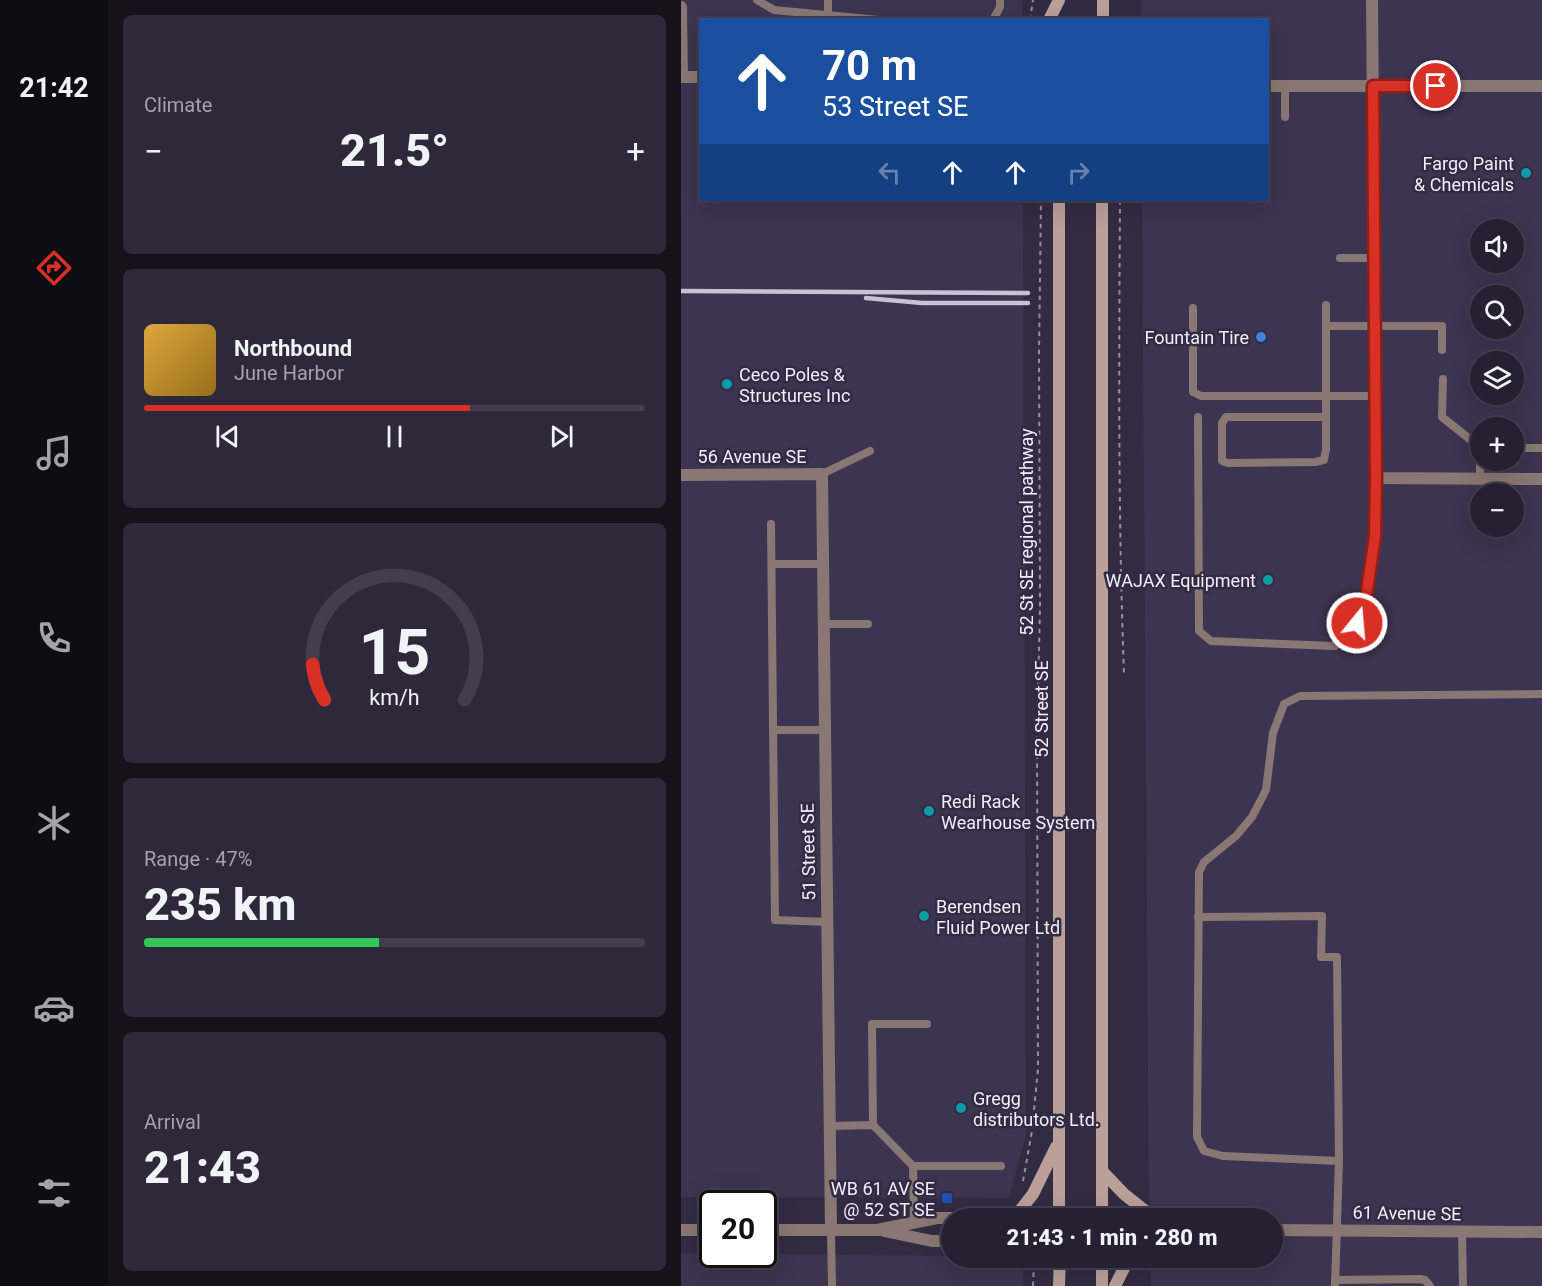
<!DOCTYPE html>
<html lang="en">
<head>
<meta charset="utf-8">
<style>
	:root { --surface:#262132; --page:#2e293a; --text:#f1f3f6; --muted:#a4a3ac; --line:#423e4d; --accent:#d93025 }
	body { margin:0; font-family:Roboto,sans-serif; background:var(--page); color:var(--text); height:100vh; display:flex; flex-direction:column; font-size:22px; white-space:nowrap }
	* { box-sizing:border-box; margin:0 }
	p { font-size:20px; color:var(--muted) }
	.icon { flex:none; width:33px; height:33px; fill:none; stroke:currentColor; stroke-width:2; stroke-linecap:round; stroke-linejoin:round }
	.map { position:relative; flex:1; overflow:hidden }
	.drawer { display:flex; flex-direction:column; gap:15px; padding:15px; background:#15121c; width:573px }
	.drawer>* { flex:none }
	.top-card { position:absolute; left:18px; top:18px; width:570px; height:183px; border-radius:0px; box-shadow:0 6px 24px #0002,0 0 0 2px var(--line); background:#1a4fa0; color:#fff; overflow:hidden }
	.fabs { position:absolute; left:789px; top:219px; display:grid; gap:12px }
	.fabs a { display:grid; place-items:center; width:54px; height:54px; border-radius:50%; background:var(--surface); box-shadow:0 6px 24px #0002,0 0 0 2px var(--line); font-size:30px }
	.speed { position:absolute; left:18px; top:1190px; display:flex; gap:12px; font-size:30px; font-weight:700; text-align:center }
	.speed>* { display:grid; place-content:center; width:78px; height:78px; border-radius:50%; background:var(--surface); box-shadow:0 6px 24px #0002,0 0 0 2px var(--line); line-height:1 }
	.speed .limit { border:3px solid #111; border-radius:9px; background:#fff; color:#111 }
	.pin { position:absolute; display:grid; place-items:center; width:51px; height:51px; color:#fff; margin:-26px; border:3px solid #fff; border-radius:50%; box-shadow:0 2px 6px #0007 }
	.me { position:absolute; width:66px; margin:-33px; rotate:17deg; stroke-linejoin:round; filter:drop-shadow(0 0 4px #0008) }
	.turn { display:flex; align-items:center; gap:21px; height:126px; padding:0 24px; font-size:27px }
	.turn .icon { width:78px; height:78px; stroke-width:2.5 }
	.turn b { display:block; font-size:42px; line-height:51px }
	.lanes { display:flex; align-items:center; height:57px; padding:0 24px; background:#0003; justify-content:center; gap:30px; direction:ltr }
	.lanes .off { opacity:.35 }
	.big { font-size:45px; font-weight:800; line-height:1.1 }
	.drawer .tile { flex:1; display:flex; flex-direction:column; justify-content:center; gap:9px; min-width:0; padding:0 21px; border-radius:9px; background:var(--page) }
	.drawer .dial { align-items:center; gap:0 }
	.dial svg { height:156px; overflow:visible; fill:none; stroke:var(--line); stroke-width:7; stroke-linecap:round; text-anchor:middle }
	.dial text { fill:var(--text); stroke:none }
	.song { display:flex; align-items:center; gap:18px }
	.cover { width:72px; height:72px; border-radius:9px; background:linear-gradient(135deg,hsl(40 70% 55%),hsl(40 70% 35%)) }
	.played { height:6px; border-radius:3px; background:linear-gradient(90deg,var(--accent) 65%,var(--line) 65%) }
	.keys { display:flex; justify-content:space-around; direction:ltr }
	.heat { display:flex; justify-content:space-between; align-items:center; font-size:33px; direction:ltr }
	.charge { height:9px; border-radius:4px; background:linear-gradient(90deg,#34c759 47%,var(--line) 0) }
	.trip { position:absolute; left:260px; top:1208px; width:342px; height:60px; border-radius:30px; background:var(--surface); box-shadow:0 6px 24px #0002,0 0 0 2px var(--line); font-weight:800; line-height:60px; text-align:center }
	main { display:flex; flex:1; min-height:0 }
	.tab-bar { display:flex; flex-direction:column; width:108px; justify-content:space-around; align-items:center; background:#0f0d14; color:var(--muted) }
	.tab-bar .icon { width:42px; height:42px }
	.tab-bar .on { color:var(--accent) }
	.tab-bar b { font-size:27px; color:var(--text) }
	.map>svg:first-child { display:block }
</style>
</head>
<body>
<main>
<nav class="tab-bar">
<b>21:42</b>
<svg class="icon on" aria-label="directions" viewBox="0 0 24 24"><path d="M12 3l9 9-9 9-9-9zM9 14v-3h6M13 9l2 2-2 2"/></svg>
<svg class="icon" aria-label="music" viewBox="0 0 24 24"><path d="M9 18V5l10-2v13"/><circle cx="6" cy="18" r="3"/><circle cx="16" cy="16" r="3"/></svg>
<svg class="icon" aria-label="phone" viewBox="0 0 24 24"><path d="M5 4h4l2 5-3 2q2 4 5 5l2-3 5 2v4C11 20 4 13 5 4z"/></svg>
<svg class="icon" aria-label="climate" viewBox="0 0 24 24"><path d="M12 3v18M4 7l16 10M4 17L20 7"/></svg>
<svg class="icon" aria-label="car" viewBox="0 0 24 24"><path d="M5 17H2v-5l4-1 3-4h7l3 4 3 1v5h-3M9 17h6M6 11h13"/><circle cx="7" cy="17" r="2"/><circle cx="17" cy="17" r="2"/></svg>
<svg class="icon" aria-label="filters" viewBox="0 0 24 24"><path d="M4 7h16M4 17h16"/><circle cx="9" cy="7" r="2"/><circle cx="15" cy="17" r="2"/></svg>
</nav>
<section class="drawer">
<div class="tile"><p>Climate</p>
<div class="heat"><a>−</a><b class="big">21.5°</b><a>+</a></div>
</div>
<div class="tile">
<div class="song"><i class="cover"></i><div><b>Northbound</b><p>June Harbor</p></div></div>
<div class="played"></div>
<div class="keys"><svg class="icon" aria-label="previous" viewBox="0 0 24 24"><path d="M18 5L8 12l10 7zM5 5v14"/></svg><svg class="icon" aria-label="pause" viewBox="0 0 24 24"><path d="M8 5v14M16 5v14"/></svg><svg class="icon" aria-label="next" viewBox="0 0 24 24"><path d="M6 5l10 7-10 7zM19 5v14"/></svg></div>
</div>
<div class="tile dial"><svg viewBox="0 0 100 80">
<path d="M14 69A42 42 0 1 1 86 69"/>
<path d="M14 69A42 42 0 0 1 8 51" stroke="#d93025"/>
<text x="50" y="56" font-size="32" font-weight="700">15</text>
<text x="50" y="72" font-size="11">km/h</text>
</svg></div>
<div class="tile"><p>Range · 47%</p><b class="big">235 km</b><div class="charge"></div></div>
<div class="tile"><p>Arrival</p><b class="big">21:43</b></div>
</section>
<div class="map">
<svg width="861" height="1286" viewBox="0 0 861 1286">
	<rect width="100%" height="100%" fill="#322c43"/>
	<!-- built -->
	<g fill="#3c3450" fill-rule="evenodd">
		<polygon points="0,0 341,0 341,19 20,20 20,200 342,200 345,1135 328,1198 0,1197"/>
		<path d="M460 0H861V1286H470L469 1257H591V1218H468L461 200H586V20L460 19ZM800 230H832V262H800ZM800 296H832V328H800ZM800 362H832V394H800ZM800 428H832V460H800ZM800 494H832V526H800Z"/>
		<polygon points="0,1253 342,1257 342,1286 0,1286"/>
	</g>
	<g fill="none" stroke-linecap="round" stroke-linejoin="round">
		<!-- path -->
		<g stroke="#948fa2" stroke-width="2" stroke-dasharray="4.5 4.5" stroke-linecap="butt">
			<polyline points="349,20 352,0"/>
			<path d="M439 200C438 358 437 516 443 674"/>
			<polyline points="342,1181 351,1131 357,1069 356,732 359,608 358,353 360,200"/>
			<polyline points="352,1286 353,1261"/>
		</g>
		<!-- service -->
		<g stroke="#897773" stroke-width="8">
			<polyline points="76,0 93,10 198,20"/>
			<polyline points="147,15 147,0"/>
			<polyline points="312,20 319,7 319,0"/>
			<polyline points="604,117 604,86"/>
			<polyline points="659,258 693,258"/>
			<polyline points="512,308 512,392 520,396 694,396"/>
			<polyline points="645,326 761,326 761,350"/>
			<polyline points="762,379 761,417 800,448"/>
			<path d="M517 417 518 631 530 641 654 646C659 643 666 640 670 636 693 609 694 514 695 478"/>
			<polyline points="645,417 545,417 541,423 541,461 547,463 634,462 643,460 645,449 645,305"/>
			<polyline points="832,448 861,448"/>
			<polyline points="141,474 189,451"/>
			<polyline points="799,479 799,448"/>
			<polyline points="90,524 94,920 147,922"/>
			<polyline points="91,564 143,564"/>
			<polyline points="143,624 187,624"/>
			<polyline points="92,730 143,730"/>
			<polyline points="517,917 641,916 640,957 656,957 658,1161"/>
			<polyline points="192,1125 191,1024 246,1024"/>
			<polyline points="149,1126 192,1125 232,1166 233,1223"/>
			<polyline points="232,1166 320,1166"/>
			<polyline points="150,1231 151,1286"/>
			<polyline points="781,1232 782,1286"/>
			<polyline points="654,1280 739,1279 744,1280 749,1286"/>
			<polyline points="654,1286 658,1161 542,1156 523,1151 516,1137 518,872 523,862 555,836 571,817 585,790 592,733 603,704 619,696 861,694"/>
		</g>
		<!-- minor -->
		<g stroke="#897773" stroke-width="12">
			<polyline points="691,0 695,478 861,479"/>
			<polyline points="0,7 1,77"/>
			<polyline points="0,77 20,77"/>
			<polyline points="586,86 861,86"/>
			<polyline points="0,475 141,474 150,1231"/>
		</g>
		<!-- tertiary -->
		<g stroke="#897773" stroke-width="12">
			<polyline points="0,1230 32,1230"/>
			<polyline points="82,1230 196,1230 256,1218 376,1218"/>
			<polyline points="591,1230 861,1232"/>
			<polyline points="203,1231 251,1241 270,1241"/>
		</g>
		<!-- secondary -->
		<g stroke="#bb9f99" stroke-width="12">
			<polyline points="368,20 378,0"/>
			<polyline points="422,20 422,0"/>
			<polyline points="421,1171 443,1194 473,1218"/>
			<polyline points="333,1218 352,1194 375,1147"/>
			<polyline points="378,1218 378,200"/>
			<polyline points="421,1218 421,200"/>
			<polyline points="421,1257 421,1286"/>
			<polyline points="378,1286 379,1257"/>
			<polyline points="434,1286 447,1260 451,1257"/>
		</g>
		<!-- rail -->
		<g stroke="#c8c3d4" stroke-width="4.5">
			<polyline points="0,291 347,293"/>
			<polyline points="185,298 241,303 347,303"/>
		</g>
	</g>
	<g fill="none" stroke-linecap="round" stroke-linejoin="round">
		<!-- route casing -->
		<g stroke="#8d1f18" stroke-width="15">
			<polyline id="route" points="676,623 683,611 694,536 695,478 692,86 755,86"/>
		</g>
		<!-- route -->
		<use href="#route" stroke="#d93025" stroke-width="10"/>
	</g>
	<!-- markers -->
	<g fill="#0f9aa8" stroke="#322c43" stroke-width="2">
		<circle cx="845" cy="173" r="6"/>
		<circle cx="46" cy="384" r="6"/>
		<circle cx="587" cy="580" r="6"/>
		<circle cx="248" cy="811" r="6"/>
		<circle cx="243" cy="916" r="6"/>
		<circle cx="280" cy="1108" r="6"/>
	</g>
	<circle fill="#3f7fe0" stroke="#322c43" stroke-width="2" cx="580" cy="337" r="6"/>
	<rect fill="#1a4fb4" stroke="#322c43" stroke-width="2" x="260" y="1192" width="12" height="12" rx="3"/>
	<g text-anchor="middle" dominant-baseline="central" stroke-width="5" stroke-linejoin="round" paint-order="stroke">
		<!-- poi labels -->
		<g font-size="18" fill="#f1edfc" stroke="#322c43" text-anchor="end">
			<text x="833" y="163">Fargo Paint<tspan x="833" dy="21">&amp; Chemicals</tspan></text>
			<text x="568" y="337">Fountain Tire</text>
			<text x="58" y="374" text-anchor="start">Ceco Poles &amp;<tspan x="58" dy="21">Structures Inc</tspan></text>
			<text x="575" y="580">WAJAX Equipment</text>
			<text x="260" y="801" text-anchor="start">Redi Rack<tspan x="260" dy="21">Wearhouse System</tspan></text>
			<text x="255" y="906" text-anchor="start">Berendsen<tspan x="255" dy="21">Fluid Power Ltd</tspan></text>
			<text x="292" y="1098" text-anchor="start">Gregg<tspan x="292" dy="21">distributors Ltd.</tspan></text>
			<text x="254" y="1188">WB 61 AV SE<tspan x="254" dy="21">@ 52 ST SE</tspan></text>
		</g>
		<!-- street labels -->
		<g font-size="18" fill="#f1edfc" stroke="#322c43">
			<text x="71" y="456">56 Avenue SE</text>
			<text transform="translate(345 532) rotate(-90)">52 St SE regional pathway</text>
			<text transform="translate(360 709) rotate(-90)">52 Street SE</text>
			<text transform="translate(127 852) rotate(-91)">51 Street SE</text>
			<text transform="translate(726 1213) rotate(1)">61 Avenue SE</text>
		</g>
	</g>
</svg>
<div class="fabs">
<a><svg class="icon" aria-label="sound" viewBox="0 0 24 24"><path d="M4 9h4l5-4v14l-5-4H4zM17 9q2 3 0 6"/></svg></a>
<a><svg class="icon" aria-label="search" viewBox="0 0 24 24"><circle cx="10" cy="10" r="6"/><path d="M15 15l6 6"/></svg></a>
<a><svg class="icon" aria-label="layers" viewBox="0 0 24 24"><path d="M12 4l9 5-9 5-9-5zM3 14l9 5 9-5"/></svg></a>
<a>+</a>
<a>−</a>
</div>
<div class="speed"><div class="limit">20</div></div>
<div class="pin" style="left:755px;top:86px;background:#d93025"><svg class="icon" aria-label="arrive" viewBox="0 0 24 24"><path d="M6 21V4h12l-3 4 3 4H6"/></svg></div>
<svg class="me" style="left:676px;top:623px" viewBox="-20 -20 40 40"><circle r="17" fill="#d93025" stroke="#fff" stroke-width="3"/><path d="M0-11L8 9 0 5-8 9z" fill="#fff"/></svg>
<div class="trip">21:43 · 1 min · 280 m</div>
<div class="top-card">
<div class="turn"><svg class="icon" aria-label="ahead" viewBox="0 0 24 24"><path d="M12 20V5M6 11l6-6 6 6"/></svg><div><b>70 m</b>53 Street SE</div></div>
<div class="lanes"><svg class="icon off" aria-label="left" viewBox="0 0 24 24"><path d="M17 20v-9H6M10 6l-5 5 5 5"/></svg><svg class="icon" aria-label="ahead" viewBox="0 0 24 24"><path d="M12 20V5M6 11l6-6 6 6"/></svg><svg class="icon" aria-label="ahead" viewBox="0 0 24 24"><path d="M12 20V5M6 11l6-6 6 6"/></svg><svg class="icon off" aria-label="right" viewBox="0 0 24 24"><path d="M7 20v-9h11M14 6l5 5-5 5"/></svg></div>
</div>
</div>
</main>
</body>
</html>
